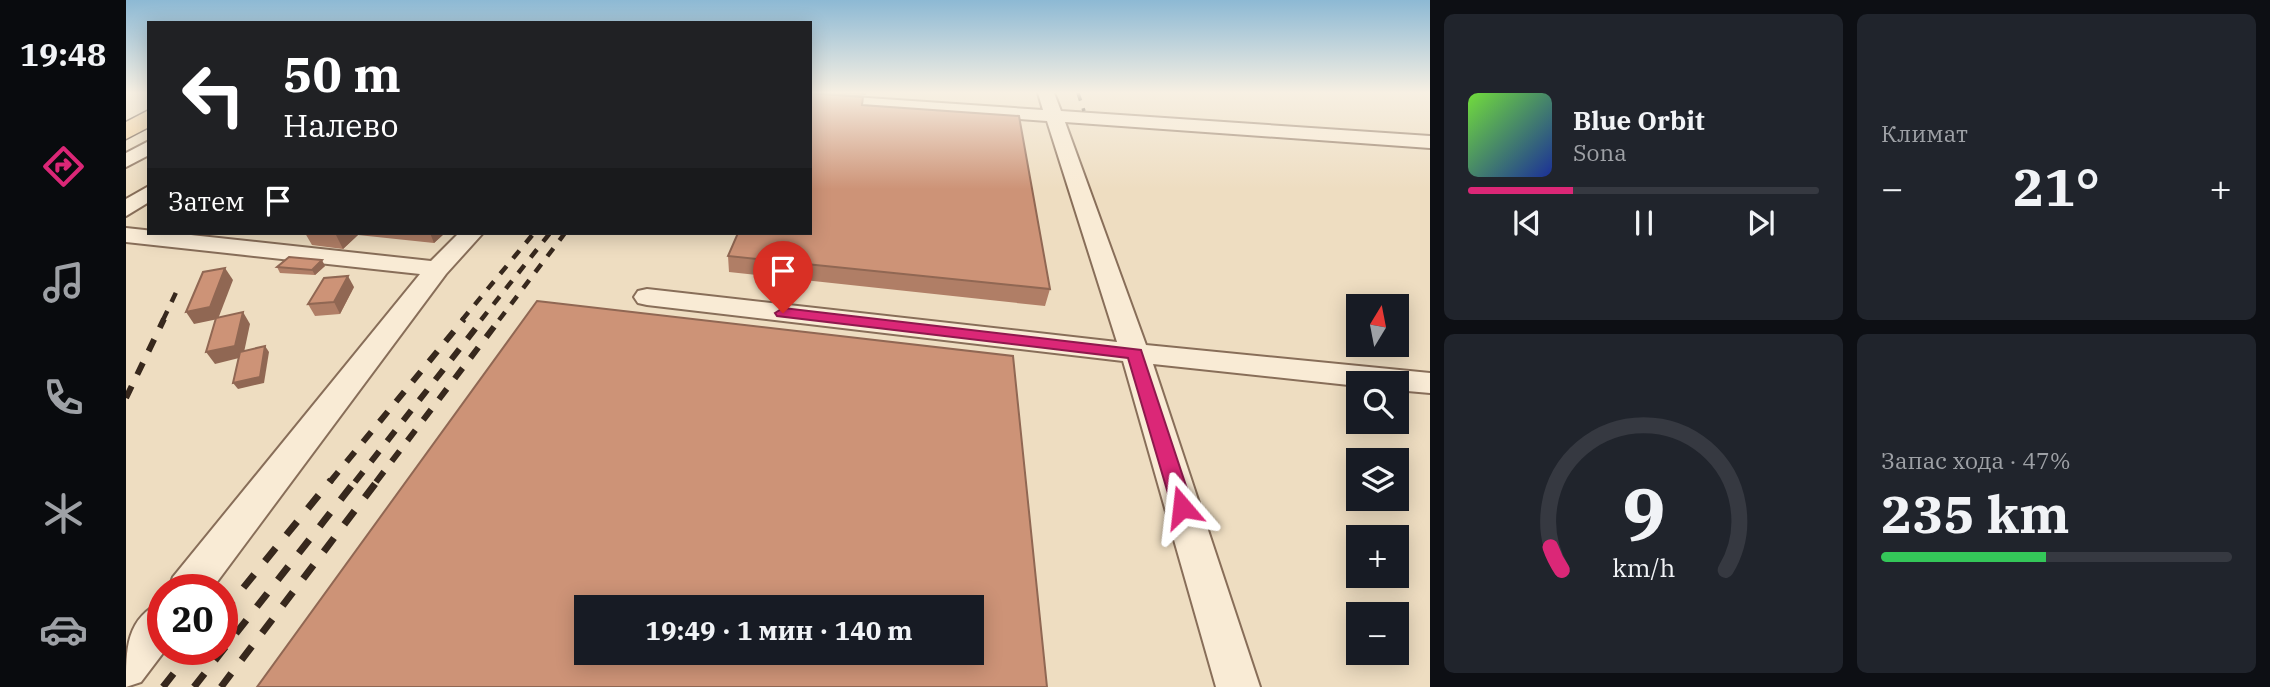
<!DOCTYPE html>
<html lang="ru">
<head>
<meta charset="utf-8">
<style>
	:root { --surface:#171b24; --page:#20242c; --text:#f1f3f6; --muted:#9ea1a6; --line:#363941; --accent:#db2777 }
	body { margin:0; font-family:"IBM Plex Serif",serif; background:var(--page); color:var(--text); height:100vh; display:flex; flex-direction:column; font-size:26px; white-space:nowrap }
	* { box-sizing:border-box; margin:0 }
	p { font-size:23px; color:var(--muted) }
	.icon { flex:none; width:38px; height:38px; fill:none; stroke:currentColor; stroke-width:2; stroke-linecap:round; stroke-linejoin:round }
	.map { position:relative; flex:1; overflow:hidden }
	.details { display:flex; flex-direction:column; gap:14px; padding:14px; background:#0d0f14; width:840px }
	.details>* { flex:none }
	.top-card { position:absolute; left:21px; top:21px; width:665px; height:214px; border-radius:0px; box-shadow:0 4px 18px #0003; background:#202124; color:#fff; overflow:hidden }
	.needle { width:46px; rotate:10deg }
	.controls { position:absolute; left:1220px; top:294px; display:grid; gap:14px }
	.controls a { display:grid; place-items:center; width:63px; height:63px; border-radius:0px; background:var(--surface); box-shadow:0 4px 18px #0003; font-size:35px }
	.speed { position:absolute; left:21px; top:574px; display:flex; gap:14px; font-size:35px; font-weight:700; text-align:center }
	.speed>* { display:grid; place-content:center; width:91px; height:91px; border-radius:50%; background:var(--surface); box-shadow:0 4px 18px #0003; line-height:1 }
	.speed .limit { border:10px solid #d22; background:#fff; color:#111 }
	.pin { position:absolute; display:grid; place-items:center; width:60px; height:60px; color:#fff; margin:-72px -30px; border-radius:50% 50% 50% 0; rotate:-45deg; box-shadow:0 0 7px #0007 }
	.pin .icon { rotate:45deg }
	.me { position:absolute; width:77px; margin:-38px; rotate:343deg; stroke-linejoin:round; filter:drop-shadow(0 0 5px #0008) }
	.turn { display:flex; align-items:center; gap:24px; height:147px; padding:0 21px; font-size:32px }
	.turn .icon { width:91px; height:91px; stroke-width:2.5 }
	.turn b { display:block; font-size:49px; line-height:60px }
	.then { display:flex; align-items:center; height:66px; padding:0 21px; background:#0003; gap:14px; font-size:26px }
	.big { font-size:52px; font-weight:700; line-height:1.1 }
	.details .card { flex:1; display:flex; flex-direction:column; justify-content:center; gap:10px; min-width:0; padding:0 24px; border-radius:10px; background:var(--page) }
	.details .dial { align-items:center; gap:0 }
	.dial svg { height:182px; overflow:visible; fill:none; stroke:var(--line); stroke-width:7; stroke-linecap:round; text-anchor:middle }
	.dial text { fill:var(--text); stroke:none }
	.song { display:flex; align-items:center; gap:21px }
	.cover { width:84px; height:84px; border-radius:10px; background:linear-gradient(135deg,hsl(100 70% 55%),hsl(230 70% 35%)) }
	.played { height:7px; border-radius:4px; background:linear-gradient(90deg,var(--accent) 30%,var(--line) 30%) }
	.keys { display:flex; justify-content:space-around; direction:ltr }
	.heat { display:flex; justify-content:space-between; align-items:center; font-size:38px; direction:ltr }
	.charge { height:10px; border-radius:5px; background:linear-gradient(90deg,#34c759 47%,var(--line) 0) }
	.details .tiles { flex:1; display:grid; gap:14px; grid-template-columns:repeat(2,1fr) }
	.trip { position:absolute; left:448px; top:595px; width:410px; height:70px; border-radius:0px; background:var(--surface); box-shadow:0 4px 18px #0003; font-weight:700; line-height:70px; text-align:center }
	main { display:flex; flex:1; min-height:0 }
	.tab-bar { display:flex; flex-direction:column; width:126px; justify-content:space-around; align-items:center; background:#090b0e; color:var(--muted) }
	.tab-bar .icon { width:49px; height:49px }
	.tab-bar .selected { color:var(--accent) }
	.tab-bar b { font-size:32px; color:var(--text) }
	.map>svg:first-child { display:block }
</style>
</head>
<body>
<main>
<nav class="tab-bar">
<b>19:48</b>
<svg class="icon selected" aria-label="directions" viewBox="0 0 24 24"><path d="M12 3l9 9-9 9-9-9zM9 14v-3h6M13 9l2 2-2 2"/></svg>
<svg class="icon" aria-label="music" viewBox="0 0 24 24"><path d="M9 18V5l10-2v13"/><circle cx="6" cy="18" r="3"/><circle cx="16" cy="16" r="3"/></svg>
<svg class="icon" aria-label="phone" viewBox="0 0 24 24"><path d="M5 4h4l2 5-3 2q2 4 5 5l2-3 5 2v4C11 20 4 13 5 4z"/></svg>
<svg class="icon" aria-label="climate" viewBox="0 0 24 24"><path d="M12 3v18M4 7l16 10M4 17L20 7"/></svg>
<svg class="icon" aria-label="car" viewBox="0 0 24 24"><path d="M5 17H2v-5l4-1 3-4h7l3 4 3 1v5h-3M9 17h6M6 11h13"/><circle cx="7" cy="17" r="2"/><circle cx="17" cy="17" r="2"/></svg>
</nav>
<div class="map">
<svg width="1304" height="687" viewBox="0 0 1304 687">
	<rect width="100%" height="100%" fill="#eeddc1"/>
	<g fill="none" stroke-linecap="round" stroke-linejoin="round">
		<!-- minor casing -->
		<g stroke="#886e59" stroke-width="4">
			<g id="minor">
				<polygon points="912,93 928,93 935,111 1304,136 1304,148 939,122 1020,345 1304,373 1304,393 1270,390 1270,383 1232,383 1232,386 1027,364 1134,687 1090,687 997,361 521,305 512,303 508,297 512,291 521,289 991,342 921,121 684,104 684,94 917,110"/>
				<polygon points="23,141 23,155 0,167 0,153"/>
				<polygon points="23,186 23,202 0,216 0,199"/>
				<polygon points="0,228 305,261 333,233 357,233 320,274 85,590 42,590 47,577 294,274 0,242"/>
				<path d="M37 601V649H40L15 682 0 687C0 648 0 618 37 601Z"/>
			</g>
		</g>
		<!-- major casing -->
		<g stroke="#553c2d" stroke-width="3">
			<polygon id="major" points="23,110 23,127 0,139 0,122"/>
		</g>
		<!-- minor -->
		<use href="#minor" fill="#f9ebd5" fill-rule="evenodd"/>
		<!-- major -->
		<use href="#major" fill="#f2ce99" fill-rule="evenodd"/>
		<!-- rail-far3 -->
		<polyline stroke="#37281d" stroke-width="3.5" stroke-dasharray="8 8" stroke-linecap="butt" points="952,93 958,111"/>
		<!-- rail-far2 -->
		<g stroke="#37281d" stroke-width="4.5" stroke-dasharray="10 10" stroke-linecap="butt">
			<polyline points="37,320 54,284"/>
			<polyline points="336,320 408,233"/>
			<polyline points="355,320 424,233"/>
			<polyline points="373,320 439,233"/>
		</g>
		<!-- rail-far1 -->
		<g stroke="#37281d" stroke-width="6" stroke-dasharray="13 13" stroke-linecap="butt">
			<polyline points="0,398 38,319"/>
			<polyline points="204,482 338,319"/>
			<polyline points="229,482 357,319"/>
			<polyline points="250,482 374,319"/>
		</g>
		<!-- rail -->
		<g stroke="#37281d" stroke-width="7" stroke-dasharray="17 17" stroke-linecap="butt">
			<polyline points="96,614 205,480"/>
			<polyline points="37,687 67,649"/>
			<polyline points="68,687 230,480"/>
			<polyline points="95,687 252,480"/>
		</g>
	</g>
	<!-- wall -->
	<g fill="#b07e66">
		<polygon points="704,93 740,93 740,95"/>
		<polygon points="737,97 737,105 924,289 919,306 603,272 602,256"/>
		<polygon points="179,233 319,233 308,243 232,235 217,249 186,245"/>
		<polygon points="199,266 189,275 154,273 151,267"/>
		<polygon points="228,287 214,314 189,316 182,304"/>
	</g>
	<!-- shaded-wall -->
	<g fill="#906753">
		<polygon points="209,233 230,233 232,235 217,249"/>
		<polygon points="304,233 319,233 308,243"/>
		<polygon points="196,260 199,266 189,275 186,270"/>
		<polygon points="99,268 107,280 92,319 68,324 60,312"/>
		<polygon points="222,276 228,287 214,314 208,302"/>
		<polygon points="117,312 124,324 117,357 89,364 80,352"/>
		<polygon points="139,346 143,352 138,383 112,389 107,383"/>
	</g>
	<!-- building -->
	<g fill="#cd9377" stroke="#906753" stroke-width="2" fill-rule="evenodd">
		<polygon points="684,93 737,97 736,105 893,116 924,289 602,256 612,233 684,233"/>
		<polygon points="163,257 196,260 186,270 151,267"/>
		<polygon points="99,268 84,307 60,312 77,272"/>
		<polygon points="222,276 208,302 182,304 198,278"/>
		<path d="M411 301 887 356 921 687H131ZM460 607H845V653H460Z"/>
		<polygon points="117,312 109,346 80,352 90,318"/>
		<polygon points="139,346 134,377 107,383 114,352"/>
	</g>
	<!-- sky -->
	<linearGradient id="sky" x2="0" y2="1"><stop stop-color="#8db9d4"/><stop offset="0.49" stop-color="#f7f0e3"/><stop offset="1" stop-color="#f7f0e3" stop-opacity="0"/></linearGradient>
	<rect width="1304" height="189" fill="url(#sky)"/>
	<!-- route -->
	<polygon fill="#db2777" stroke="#8e194d" stroke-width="2" points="657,308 1015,350 1067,507 1064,513 1056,516 1049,513 1046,507 1002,358 651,316 649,313"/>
</svg>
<div class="controls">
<a><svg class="needle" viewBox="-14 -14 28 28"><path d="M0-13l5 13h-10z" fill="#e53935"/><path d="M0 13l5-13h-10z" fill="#9ea1a6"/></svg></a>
<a><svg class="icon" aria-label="search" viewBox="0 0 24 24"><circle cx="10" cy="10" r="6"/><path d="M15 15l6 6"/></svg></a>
<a><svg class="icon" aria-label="layers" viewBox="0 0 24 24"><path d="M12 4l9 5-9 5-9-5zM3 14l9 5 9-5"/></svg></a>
<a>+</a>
<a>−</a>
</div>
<div class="speed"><div class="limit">20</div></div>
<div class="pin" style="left:657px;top:313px;background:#d93025"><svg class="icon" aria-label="arrive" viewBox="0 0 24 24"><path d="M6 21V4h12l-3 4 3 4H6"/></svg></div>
<svg class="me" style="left:1056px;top:507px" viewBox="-20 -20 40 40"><path d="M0-17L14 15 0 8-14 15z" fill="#db2777" stroke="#fff" stroke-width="4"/></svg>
<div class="trip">19:49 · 1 мин · 140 m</div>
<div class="top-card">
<div class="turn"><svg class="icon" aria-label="left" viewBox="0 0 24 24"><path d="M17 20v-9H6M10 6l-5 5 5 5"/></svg><div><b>50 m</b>Налево</div></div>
<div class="then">Затем<svg class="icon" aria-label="arrive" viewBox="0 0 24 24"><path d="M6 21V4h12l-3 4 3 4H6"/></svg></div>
</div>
</div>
<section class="details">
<div class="tiles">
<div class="card">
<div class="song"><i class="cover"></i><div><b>Blue Orbit</b><p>Sona</p></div></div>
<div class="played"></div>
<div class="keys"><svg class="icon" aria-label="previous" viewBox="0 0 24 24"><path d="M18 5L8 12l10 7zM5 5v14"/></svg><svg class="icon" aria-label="pause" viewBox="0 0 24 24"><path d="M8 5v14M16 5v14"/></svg><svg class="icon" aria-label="next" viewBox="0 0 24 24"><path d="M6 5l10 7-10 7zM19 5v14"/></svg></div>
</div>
<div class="card"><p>Климат</p>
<div class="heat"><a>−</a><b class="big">21°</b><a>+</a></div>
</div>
<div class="card dial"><svg viewBox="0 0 100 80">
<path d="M14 69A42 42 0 1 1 86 69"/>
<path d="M14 69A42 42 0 0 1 9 59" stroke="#db2777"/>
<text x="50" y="56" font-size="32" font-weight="700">9</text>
<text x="50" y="72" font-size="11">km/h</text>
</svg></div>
<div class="card"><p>Запас хода · 47%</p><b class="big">235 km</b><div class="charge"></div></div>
</div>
</section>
</main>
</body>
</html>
